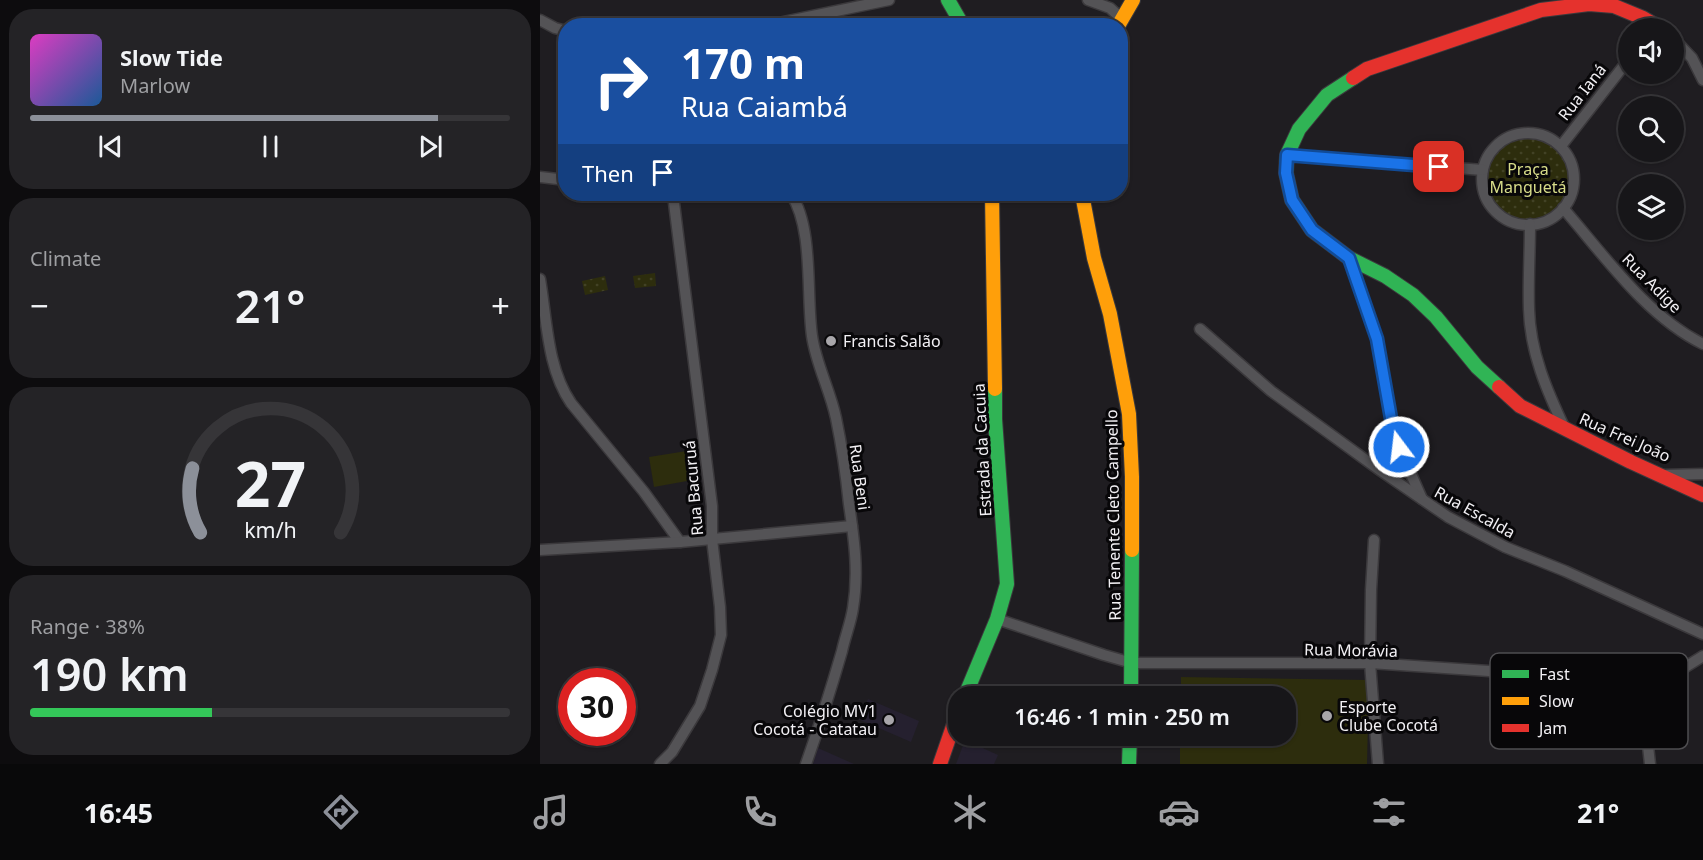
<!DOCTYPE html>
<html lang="en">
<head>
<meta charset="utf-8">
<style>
	:root { --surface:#171619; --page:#242326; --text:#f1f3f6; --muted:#9e9fa2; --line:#363538; --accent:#8c9099 }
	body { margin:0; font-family:"Noto Sans",sans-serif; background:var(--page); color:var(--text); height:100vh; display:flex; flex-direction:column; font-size:22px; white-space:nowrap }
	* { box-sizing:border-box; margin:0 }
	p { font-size:20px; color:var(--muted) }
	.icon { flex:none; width:33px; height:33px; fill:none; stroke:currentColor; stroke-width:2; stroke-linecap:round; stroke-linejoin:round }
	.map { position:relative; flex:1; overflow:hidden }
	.side { display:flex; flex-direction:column; gap:9px; padding:9px; background:#0d0c0e; width:540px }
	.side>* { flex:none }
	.banner { position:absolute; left:18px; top:18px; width:570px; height:183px; border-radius:24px; box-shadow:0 2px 4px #0004,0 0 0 2px var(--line); background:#1a4fa0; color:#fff; overflow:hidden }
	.tools { position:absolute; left:1078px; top:18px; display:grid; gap:12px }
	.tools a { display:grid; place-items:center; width:66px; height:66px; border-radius:50%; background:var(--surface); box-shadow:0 2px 4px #0004,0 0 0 2px var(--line); font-size:30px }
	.speed { position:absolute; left:18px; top:668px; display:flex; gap:12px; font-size:30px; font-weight:700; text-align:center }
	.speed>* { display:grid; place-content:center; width:78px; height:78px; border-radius:50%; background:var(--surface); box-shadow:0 2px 4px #0004,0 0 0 2px var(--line); line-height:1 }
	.speed .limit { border:9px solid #d22; background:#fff; color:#111 }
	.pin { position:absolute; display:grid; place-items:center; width:51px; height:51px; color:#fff; margin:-26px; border-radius:12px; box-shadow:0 3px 9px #0006 }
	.me { position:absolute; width:66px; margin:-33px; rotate:345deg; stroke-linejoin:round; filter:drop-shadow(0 0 4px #0008) }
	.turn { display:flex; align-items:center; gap:21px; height:126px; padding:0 24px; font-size:27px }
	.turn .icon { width:78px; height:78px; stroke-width:2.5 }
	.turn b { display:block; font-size:42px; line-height:51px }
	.then { display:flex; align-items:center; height:57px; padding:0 24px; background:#0003; gap:12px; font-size:22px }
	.big { font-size:45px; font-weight:600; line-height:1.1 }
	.side .tile { flex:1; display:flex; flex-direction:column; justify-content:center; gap:9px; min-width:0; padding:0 21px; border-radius:24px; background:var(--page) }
	.side .dial { align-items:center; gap:0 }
	.dial svg { height:156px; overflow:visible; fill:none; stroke:var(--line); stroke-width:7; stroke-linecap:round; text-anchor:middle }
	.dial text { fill:var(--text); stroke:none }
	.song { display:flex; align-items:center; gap:18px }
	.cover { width:72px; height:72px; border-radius:9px; background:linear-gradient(135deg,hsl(310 70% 55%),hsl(210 70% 35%)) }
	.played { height:6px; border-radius:3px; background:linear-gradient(90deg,var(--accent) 85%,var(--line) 85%) }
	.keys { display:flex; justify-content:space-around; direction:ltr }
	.heat { display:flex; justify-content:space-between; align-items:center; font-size:33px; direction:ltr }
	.charge { height:9px; border-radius:4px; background:linear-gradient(90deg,#34c759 38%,var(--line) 0) }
	.trip { position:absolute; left:408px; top:686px; width:348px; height:60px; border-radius:24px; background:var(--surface); box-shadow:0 2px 4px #0004,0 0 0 2px var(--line); font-weight:600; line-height:60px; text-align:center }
	.menu { display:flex; height:96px; justify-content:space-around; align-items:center; background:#09090a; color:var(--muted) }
	.menu .icon { width:42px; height:42px }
	.menu .active { color:var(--accent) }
	.menu b { font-size:27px; color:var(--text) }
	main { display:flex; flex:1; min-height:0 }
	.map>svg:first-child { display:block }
</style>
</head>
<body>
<main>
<section class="side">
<div class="tile">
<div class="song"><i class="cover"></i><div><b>Slow Tide</b><p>Marlow</p></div></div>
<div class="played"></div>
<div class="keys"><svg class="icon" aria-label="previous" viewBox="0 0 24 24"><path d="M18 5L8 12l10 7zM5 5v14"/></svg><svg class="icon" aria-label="pause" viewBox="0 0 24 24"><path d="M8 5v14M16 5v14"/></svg><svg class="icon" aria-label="next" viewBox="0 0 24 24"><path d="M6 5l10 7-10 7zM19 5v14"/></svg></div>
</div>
<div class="tile"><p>Climate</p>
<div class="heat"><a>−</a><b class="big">21°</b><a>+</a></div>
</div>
<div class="tile dial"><svg viewBox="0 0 100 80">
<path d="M14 69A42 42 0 1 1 86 69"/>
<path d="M14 69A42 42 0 0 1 10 36" stroke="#8c9099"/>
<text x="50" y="56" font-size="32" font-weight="700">27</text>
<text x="50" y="72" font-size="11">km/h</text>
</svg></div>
<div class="tile"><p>Range · 38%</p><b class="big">190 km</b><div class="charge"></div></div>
</section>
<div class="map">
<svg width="1163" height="764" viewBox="0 0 1163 764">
	<defs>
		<pattern id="park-dots" width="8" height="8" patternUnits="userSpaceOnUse" patternTransform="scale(1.5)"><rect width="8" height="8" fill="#2d2d0d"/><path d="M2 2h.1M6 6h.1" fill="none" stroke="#424225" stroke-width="1.8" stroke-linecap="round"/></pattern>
	</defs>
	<rect width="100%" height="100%" fill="#1f1d21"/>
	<!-- education -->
	<g fill="#25202f">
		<polygon points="328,699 379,721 371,742 318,719"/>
		<polygon points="425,740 458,755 454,764 416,764"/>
		<polygon points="278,748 314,764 273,764"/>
	</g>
	<!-- grass -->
	<g fill="#2d2d0d">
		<polygon points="153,450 158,479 114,487 109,457"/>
		<polygon points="641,677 829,680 827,764 640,764 640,735 746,735 746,696 641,696"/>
	</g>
	<!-- park -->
	<g fill="url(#park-dots)">
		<circle cx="988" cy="178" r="42"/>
		<polygon points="115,273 116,286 95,288 93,276"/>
		<polygon points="65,276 68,290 45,295 42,281"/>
	</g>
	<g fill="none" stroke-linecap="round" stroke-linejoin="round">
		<!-- street casing -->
		<g stroke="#3b393c" stroke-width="13">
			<g id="street">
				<polyline points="548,0 570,8 582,19"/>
				<polyline points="0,20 15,28 26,31"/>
				<polyline points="224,26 349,0"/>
				<polyline points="1134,39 1152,58 1163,80"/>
				<circle cx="988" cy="179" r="46"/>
				<polyline points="1021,146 1089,59"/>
				<polyline points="747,155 943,170"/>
				<polyline points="0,177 26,180"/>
				<polyline points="122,194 133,195 149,194"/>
				<path d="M251 194C274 229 266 294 272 336 276 364 290 390 296 418 302 447 306 475 309 504 314 539 319 572 313 608 311 622 305 637 302 651 291 689 279 727 266 764"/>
				<path d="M1023 208C1064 255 1106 316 1163 344"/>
				<path d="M990 224C990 252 988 281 989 309 990 352 1007 391 1025 429"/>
				<polyline points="809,258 837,339 852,424 859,447 882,499"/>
				<path d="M0 279C7 320 7 368 31 403L104 492 140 542"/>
				<polyline points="660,329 731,391 841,471 908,517 965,547 1025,571 1163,634"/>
				<polyline points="1124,475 1163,474"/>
				<polyline points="834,540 831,590 830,663 838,764"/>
				<polyline points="0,550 140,542 312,526"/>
				<polyline points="457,619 564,655 592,663 830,663 1054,678 1073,682 1088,688 1097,697 1107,737 1110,764"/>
				<polyline points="1097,697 1163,656"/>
				<polyline points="120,764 132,752 160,706 172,670 181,635 180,607 172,539 172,506 133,195"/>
			</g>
		</g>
		<!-- fast casing -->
		<g stroke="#3b393c" stroke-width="16">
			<g id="fast">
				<polyline points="408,0 423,26"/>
				<polyline points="813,78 787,95 759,129 747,155 746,173 752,200 772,230 809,258 845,276 873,295 896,317 937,367 959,387"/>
				<polyline points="425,696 457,619 467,584 455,419 455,389"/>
				<polyline points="591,696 592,550"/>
				<polyline points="589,764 590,735"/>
			</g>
		</g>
		<!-- slow casing -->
		<g stroke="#3b393c" stroke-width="16">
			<g id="slow">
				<polyline points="578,26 593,0"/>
				<polyline points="452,194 455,389"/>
				<polyline points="542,194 554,258 570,314 589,414 592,477 592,550"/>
			</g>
		</g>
		<!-- jam casing -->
		<g stroke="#3b393c" stroke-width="16">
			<g id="jam">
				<polyline points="813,78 827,69 1001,10 1049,4 1074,6 1103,18 1120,28"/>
				<polyline points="959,387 980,406 1091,462 1163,495"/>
				<polyline points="400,764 418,712"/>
			</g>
		</g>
		<!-- street -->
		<use href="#street" stroke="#545356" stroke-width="10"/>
		<!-- fast -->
		<use href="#fast" stroke="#30b455" stroke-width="14"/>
		<!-- slow -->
		<use href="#slow" stroke="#ff9f0a" stroke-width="14"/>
		<!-- jam -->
		<use href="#jam" stroke="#e5322d" stroke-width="14"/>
	</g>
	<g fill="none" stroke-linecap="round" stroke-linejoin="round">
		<!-- route casing -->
		<g stroke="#114b97" stroke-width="15">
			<polyline id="route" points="859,447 852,424 837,339 809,258 772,230 752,200 746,173 747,155 899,167"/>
		</g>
		<!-- route -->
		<use href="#route" stroke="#1a73e8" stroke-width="10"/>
	</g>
	<!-- markers -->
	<g fill="#a8a6aa" stroke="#080709" stroke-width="2">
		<circle cx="291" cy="341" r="6"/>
		<circle cx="787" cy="716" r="6"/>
		<circle cx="349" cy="720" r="6"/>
	</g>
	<g text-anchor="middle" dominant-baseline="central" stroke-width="6" stroke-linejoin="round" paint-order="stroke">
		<!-- street labels -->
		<g font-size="16" fill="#f2f0f4" stroke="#080709">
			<text transform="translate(1042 92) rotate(-52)">Rua Ianá</text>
			<text transform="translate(1112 283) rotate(45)">Rua Adige</text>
			<text transform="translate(1085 437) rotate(24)">Rua Frei João</text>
			<text transform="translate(442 450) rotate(-93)">Estrada da Cacuia</text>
			<text transform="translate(320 477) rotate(82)">Rua Beni</text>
			<text transform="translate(153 488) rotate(-95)">Rua Bacuruá</text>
			<text transform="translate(935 512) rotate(29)">Rua Escalda</text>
			<text transform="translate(573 515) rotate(-91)">Rua Tenente Cleto Campello</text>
			<text transform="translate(811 650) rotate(1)">Rua Morávia</text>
		</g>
		<!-- park labels -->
		<g font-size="16" fill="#d7dc89" stroke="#080709">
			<text x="988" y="169">Praça<tspan x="988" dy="18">Manguetá</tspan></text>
		</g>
		<!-- poi labels -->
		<g font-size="16" fill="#f2f0f4" stroke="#080709" text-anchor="start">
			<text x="303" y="341">Francis Salão</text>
			<text x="799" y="707">Esporte<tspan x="799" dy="18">Clube Cocotá</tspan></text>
			<text x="337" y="711" text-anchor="end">Colégio MV1<tspan x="337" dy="18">Cocotá - Catatau</tspan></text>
		</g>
	</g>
	<!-- legend -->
	<rect x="950" y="653" width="198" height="96" rx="9" fill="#080709" stroke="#4e4d50" stroke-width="1.5"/>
	<rect x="962" y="670" width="27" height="8" fill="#30b455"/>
	<rect x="962" y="697" width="27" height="8" fill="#ff9f0a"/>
	<rect x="962" y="724" width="27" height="8" fill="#e5322d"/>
	<g font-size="16" fill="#f2f0f4">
		<text x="999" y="680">Fast</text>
		<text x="999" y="707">Slow</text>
		<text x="999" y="734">Jam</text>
	</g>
</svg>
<div class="tools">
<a><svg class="icon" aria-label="sound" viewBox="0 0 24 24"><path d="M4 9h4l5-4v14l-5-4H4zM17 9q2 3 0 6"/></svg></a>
<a><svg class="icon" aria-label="search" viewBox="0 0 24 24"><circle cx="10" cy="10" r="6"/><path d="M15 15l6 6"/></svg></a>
<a><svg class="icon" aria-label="layers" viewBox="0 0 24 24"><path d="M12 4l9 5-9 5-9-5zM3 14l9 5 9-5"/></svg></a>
</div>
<div class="speed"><div class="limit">30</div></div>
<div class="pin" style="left:899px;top:167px;background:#d93025"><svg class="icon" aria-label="arrive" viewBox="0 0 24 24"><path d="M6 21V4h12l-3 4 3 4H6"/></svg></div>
<svg class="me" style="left:859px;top:447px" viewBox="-20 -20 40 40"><circle r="17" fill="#1a73e8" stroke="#fff" stroke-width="3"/><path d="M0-11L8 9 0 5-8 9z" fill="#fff"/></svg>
<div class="trip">16:46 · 1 min · 250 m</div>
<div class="banner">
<div class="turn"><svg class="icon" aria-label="right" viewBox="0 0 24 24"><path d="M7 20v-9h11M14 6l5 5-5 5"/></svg><div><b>170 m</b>Rua Caiambá</div></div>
<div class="then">Then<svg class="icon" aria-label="arrive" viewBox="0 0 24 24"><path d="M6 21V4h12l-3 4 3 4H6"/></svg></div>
</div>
</div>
</main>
<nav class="menu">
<b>16:45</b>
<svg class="icon active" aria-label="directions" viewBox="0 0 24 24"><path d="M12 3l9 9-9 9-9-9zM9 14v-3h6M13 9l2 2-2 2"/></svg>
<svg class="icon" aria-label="music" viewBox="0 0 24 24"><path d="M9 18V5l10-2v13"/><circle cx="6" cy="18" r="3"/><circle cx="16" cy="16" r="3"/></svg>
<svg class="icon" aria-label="phone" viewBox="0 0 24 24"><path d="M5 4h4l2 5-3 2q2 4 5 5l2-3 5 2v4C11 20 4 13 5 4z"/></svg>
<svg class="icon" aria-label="climate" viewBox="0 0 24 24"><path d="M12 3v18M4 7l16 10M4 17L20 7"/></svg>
<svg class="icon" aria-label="car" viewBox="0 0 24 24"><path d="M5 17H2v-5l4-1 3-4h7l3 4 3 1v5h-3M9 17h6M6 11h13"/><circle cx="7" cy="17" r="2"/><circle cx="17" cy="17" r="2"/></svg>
<svg class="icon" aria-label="filters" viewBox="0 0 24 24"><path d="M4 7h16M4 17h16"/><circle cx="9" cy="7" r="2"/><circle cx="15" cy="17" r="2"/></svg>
<b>21°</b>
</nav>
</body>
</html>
